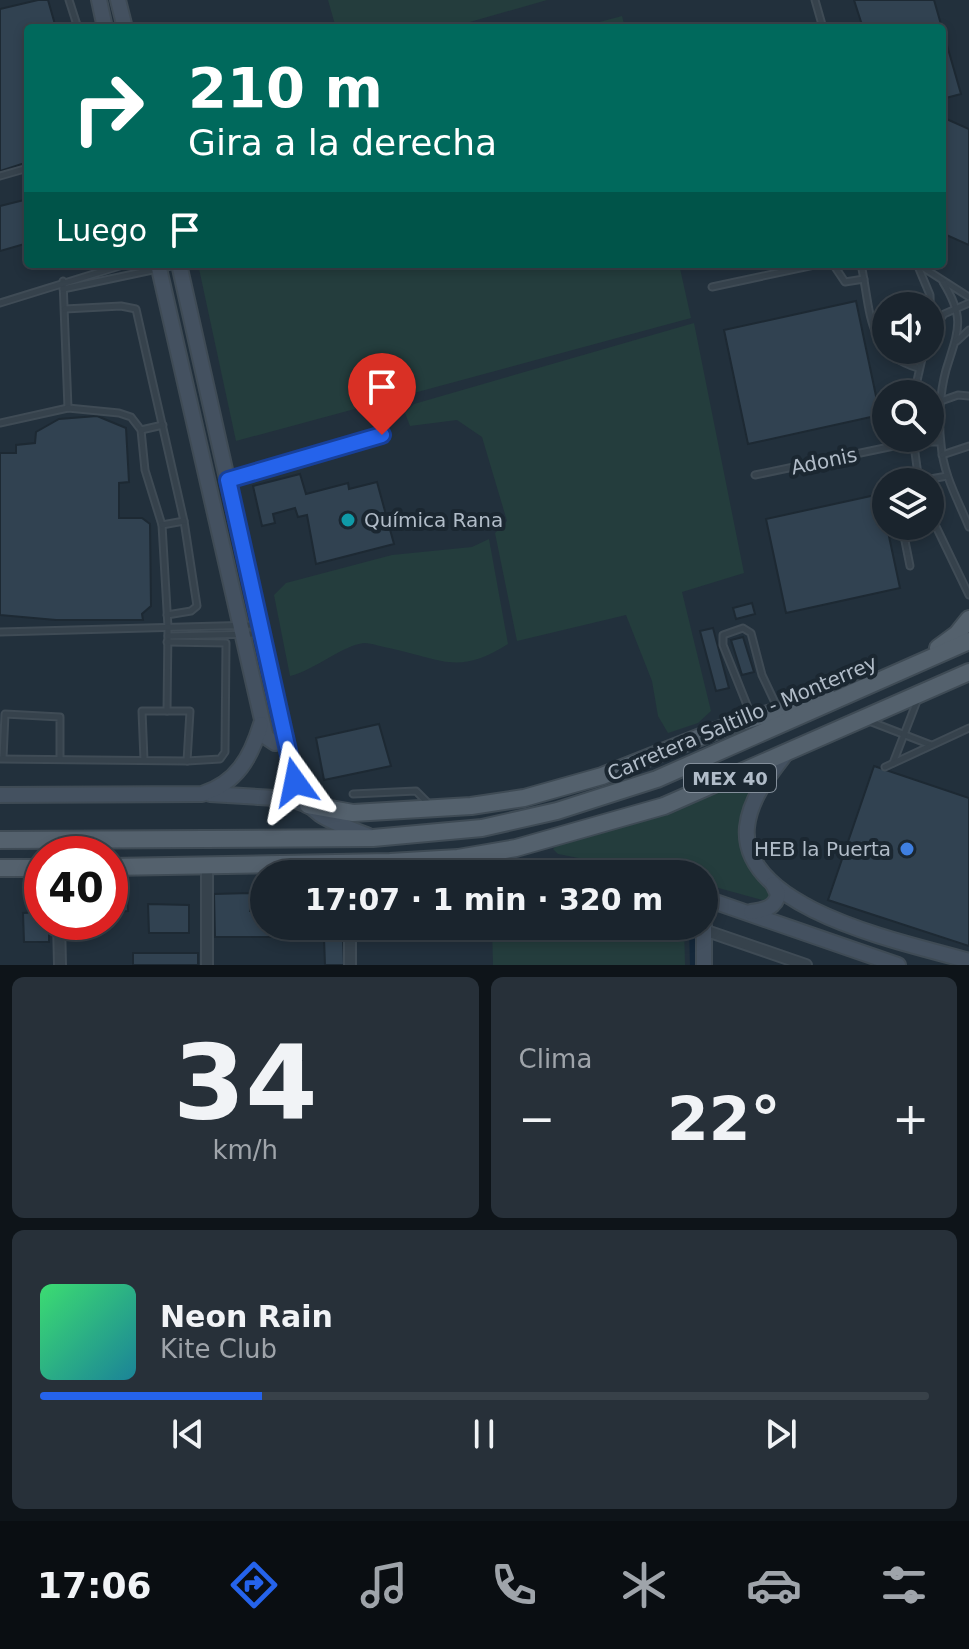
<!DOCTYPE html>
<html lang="es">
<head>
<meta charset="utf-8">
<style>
	:root { --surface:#1a242d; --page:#273039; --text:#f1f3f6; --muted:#9fa4aa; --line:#384149; --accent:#2563eb }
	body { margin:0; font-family:"DejaVu Sans",sans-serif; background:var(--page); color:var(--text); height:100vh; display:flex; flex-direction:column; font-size:30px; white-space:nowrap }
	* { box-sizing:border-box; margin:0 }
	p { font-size:26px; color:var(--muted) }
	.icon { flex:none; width:44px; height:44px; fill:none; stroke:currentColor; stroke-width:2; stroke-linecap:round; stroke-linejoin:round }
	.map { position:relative; height:965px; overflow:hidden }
	.details { display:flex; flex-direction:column; gap:12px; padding:12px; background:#0e1419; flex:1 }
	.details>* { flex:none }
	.top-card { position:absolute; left:24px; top:24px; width:922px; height:244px; border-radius:8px; box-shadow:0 4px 12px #0003,0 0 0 2px var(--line); background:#00695c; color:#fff; overflow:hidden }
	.tools { position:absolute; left:872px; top:292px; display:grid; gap:16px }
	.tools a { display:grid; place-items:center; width:72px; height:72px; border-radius:50%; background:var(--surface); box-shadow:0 4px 12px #0003,0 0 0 2px var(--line); font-size:40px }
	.speed { position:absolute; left:24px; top:836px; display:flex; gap:16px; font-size:40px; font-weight:700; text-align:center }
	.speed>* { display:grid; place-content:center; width:104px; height:104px; border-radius:50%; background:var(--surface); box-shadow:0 4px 12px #0003,0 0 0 2px var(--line); line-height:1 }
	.speed .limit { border:12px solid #d22; background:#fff; color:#111 }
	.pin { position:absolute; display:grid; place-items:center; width:68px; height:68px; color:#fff; margin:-82px -34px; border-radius:50% 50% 50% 0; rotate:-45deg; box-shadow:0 0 8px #0007 }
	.pin .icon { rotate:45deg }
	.me { position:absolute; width:88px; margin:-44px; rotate:348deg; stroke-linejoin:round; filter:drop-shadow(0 0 6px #0008) }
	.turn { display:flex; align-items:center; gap:28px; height:168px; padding:0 32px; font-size:36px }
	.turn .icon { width:104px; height:104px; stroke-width:2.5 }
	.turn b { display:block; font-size:56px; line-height:68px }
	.then { display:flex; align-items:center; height:76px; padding:0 32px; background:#0003; gap:16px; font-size:30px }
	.big { font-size:60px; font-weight:800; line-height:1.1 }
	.details .card { flex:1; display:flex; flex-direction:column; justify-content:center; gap:12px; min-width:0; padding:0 28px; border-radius:12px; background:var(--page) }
	.details .dial { align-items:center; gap:0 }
	.dial b { font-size:104px; line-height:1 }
	.song { display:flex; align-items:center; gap:24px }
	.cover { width:96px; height:96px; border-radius:12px; background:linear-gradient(135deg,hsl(140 70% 55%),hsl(190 70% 35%)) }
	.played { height:8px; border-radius:4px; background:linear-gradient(90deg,var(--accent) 25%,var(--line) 25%) }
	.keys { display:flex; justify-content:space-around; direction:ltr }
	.heat { display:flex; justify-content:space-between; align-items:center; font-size:44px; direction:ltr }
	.details .tiles { flex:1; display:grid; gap:12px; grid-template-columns:1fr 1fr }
	.card:last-child { grid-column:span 2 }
	.trip { position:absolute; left:250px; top:860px; width:468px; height:80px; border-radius:40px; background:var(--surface); box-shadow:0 4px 12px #0003,0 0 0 2px var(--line); font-weight:800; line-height:80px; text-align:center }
	.tabs { display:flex; height:128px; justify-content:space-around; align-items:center; background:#0a0e12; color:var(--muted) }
	.tabs .icon { width:56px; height:56px }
	.tabs .active { color:var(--accent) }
	.tabs b { font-size:36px; color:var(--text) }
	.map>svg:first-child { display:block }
</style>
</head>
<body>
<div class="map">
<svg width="969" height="965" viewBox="0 0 969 965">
	<rect width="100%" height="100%" fill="#22303c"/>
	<!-- green -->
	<g fill="#243d3d">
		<polygon points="328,0 547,0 449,28 336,28"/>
		<polygon points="622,16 625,28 577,28"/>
		<polygon points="198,264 679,264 691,318 236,441"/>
		<polygon points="694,323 744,573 682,592 711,711 698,723 668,733 658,716 652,681 626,615 517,641 495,533 507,521 482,437 457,420 410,426 405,413 414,404"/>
		<path d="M489 539 508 644C457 676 442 659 389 648 382 647 372 643 364 643 343 645 315 670 290 676L274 595 286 583 392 555 472 547Z"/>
		<polygon points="744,783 750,790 743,832 776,891 769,902 704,884 704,874 660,874 558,854 553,849 558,844 631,824"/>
		<polygon points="492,926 684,926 685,965 493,965"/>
	</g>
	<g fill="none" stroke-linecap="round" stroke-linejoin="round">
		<!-- canal -->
		<polyline stroke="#15283a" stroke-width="10" points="694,926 695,965"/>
	</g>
	<!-- building -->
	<g fill="#314251" stroke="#1d2933" stroke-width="2">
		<polygon points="38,0 48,0 56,28 28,28 28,162 0,171 0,9"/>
		<polygon points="854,0 934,0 961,94 942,99 942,28 863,28"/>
		<polygon points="942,117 969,129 969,245 942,233"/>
		<polygon points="28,199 28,243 0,251 0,206"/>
		<polygon points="856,301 880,415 748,444 724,330"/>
		<polygon points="97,416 126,428 129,482 119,483 119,518 142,518 150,524 151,606 142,614 143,620 56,620 0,615 0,453 16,453 16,445 35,443 36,432 59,419"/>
		<polygon points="300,474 306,494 348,483 349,489 377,482 394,544 316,564 307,515 298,517 295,508 273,514 275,523 262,526 253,486"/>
		<polygon points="880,494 900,588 786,613 766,519"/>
		<polygon points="752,603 755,614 736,619 733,608"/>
		<polygon points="713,628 729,688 716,691 700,631"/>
		<polygon points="743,637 754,672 742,675 731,640"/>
		<polygon points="379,724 391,766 324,780 316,738"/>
		<polygon points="874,766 969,798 969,946 828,900"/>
		<polygon points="250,893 250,911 264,911 264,926 273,926 274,937 215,937 214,894"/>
		<polygon points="110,895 127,895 128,911 110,912"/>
		<polygon points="148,904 189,905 189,933 149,933"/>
		<polygon points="42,912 42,922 49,922 49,942 24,942 23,913"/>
		<polygon points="343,937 344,965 325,965 324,938"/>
		<rect x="133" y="953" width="65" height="12"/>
	</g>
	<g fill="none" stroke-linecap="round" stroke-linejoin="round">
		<!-- lane casing -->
		<g stroke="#3f4b55" stroke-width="9">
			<g id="lane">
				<polyline points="69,0 78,28"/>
				<polyline points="815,0 823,28"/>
				<polyline points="0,176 28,168"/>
				<polyline points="833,264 845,282 864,279"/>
				<path d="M861 264C871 310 866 353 918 368"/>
				<polyline points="917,264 930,295 931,330"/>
				<polyline points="919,265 969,297"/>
				<polyline points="63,281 68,408"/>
				<path d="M943 282C966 319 958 331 946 370 940 392 938 421 941 444 943 474 958 500 969 527"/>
				<polyline points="712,287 819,264"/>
				<polyline points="63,289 176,265"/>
				<polyline points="0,303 126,264"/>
				<polyline points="65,309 121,306 136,309 184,521 197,606 191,611 167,615"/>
				<polyline points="930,334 944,314 969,303"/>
				<polyline points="957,341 969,330"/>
				<polyline points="914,394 924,350"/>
				<polyline points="941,401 958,395 969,396"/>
				<polyline points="0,423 68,408 119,413 131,417 141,430 145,470 162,525 168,627 167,711"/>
				<polyline points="141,430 163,425"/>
				<polyline points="913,438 919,482"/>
				<polyline points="942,455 969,446"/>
				<polyline points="755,475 913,442 940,442"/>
				<polyline points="229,479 382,435"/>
				<polyline points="914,482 947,476"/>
				<polyline points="930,514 969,595"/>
				<polyline points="162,525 184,521"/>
				<polyline points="902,526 910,566"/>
				<polyline points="0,632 259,625"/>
				<polyline points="168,636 258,634"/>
				<polyline points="167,642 226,643 225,752 220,759 187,761"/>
				<polyline points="751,715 723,645 723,635 743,628 751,633 762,675 778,709"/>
				<polyline points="869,721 931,745"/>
				<polyline points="3,758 5,714 60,717 60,759"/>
				<polyline points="0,759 187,761 190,711 142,711 144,760"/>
				<polyline points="893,763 917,701"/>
				<polyline points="885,767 969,728"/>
				<polyline points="353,794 416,791 430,805"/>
				<polyline points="382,926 405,930 412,926"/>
			</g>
		</g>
		<!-- street casing -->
		<g stroke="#3f4b55" stroke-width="14">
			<g id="street">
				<polyline points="207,867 207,965"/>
				<polyline points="59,922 60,965"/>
				<polyline points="350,926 350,965"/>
				<polyline points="704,930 806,965"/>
			</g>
		</g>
		<!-- secondary casing -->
		<g stroke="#3f4b55" stroke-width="18">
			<g id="secondary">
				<polyline points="99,0 105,28"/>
				<polyline points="118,0 125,28"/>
				<polyline points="158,264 266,737 275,743 286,739"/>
				<path d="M179 264 295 782C309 818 337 823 369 836"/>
				<path d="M787 752C770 774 750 798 747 827 739 911 909 943 969 961"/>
				<polyline points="210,794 291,799 308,805"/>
				<path d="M0 795 202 794C237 783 251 757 261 724"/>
				<polyline points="441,862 590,874"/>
				<polyline points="704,898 898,965"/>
				<path d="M751 912C764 910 776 908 778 894L773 884"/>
				<polyline points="704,926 704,965"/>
			</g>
		</g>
		<!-- primary casing -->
		<g stroke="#3f4b55" stroke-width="20">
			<g id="primary">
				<polyline points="938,648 957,634 969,619"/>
				<polyline points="308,805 353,813 471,806 524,798 602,776 733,724 828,697"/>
				<polyline points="0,840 373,838 482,828 557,811 657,779 969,641"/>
				<polyline points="110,867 390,862 458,858 516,848 664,806 969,672"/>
				<polyline points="0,868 42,868"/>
			</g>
		</g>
		<!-- lane -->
		<use href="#lane" stroke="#36424c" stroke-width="5"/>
		<!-- street -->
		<use href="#street" stroke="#36424c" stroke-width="10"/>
		<!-- secondary -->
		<use href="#secondary" stroke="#445160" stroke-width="14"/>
		<!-- primary -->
		<use href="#primary" stroke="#54616d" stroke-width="16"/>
	</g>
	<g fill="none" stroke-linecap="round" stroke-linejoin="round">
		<!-- route casing -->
		<g stroke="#184099" stroke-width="20">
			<polyline id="route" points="295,782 228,480 382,435"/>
		</g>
		<!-- route -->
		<use href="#route" stroke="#2563eb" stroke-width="14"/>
	</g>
	<!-- markers -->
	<circle fill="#0f9aa8" stroke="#1b2731" stroke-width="3" cx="348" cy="520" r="8"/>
	<circle fill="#3f7fe0" stroke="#1b2731" stroke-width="3" cx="907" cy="849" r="8"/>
	<g text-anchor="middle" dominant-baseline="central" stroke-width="8" stroke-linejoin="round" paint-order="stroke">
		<!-- shield labels -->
		<rect fill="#1b2731" stroke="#848f9b" stroke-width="2" x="684" y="764" width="92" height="28" rx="6"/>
		<g font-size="18" font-weight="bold" fill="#b1bcc8">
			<text x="730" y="778">MEX 40</text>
		</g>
		<!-- street labels -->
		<g font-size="20" fill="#b1bcc8" stroke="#1b2731">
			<text transform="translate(824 461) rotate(-12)">Adonis</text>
			<text transform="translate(742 718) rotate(-23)">Carretera Saltillo - Monterrey</text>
		</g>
		<!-- poi labels -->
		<g font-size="20" fill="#b1bcc8" stroke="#1b2731" text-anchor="start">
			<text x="364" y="520">Química Rana</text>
			<text x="891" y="849" text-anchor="end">HEB la Puerta</text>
		</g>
	</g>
</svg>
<div class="tools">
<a><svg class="icon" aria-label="sound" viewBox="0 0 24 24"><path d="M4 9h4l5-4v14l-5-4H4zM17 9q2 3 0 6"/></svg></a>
<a><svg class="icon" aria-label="search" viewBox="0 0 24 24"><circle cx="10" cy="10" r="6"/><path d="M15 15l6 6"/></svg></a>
<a><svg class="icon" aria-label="layers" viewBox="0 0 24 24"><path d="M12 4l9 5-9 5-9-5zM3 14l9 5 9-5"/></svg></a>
</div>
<div class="speed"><div class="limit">40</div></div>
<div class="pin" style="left:382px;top:435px;background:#d93025"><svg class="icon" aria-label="arrive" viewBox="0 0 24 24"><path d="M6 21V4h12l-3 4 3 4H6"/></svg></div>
<svg class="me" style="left:295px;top:782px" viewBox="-20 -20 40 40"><path d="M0-17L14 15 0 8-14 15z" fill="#2563eb" stroke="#fff" stroke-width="4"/></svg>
<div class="trip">17:07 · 1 min · 320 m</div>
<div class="top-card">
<div class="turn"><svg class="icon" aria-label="right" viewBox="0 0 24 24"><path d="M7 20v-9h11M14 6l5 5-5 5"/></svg><div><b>210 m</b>Gira a la derecha</div></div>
<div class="then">Luego<svg class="icon" aria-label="arrive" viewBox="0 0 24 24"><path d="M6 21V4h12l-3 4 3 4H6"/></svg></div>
</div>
</div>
<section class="details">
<div class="tiles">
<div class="card dial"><b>34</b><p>km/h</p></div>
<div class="card"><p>Clima</p>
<div class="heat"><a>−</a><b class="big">22°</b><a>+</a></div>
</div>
<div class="card">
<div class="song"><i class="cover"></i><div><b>Neon Rain</b><p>Kite Club</p></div></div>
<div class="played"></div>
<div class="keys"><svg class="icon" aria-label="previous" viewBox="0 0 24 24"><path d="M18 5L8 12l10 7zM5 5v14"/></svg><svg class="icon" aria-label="pause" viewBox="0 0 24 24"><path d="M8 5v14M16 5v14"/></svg><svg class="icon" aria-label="next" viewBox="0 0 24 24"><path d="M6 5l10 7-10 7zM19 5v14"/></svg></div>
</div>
</div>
</section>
<nav class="tabs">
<b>17:06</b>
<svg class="icon active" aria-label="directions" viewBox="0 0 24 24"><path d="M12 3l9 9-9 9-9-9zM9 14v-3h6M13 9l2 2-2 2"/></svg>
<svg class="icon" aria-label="music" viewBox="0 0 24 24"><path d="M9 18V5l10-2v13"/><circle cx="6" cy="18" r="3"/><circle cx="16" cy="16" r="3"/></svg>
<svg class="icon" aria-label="phone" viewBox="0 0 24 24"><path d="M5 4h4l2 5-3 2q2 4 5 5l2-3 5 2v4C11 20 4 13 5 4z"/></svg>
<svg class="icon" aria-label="climate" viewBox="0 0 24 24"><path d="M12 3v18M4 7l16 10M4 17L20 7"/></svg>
<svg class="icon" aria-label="car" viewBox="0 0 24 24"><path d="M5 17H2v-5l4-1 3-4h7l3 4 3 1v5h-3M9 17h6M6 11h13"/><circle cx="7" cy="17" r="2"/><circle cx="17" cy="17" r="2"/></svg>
<svg class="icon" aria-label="filters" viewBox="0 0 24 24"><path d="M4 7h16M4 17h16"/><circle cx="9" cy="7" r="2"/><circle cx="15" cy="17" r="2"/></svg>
</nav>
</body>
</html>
